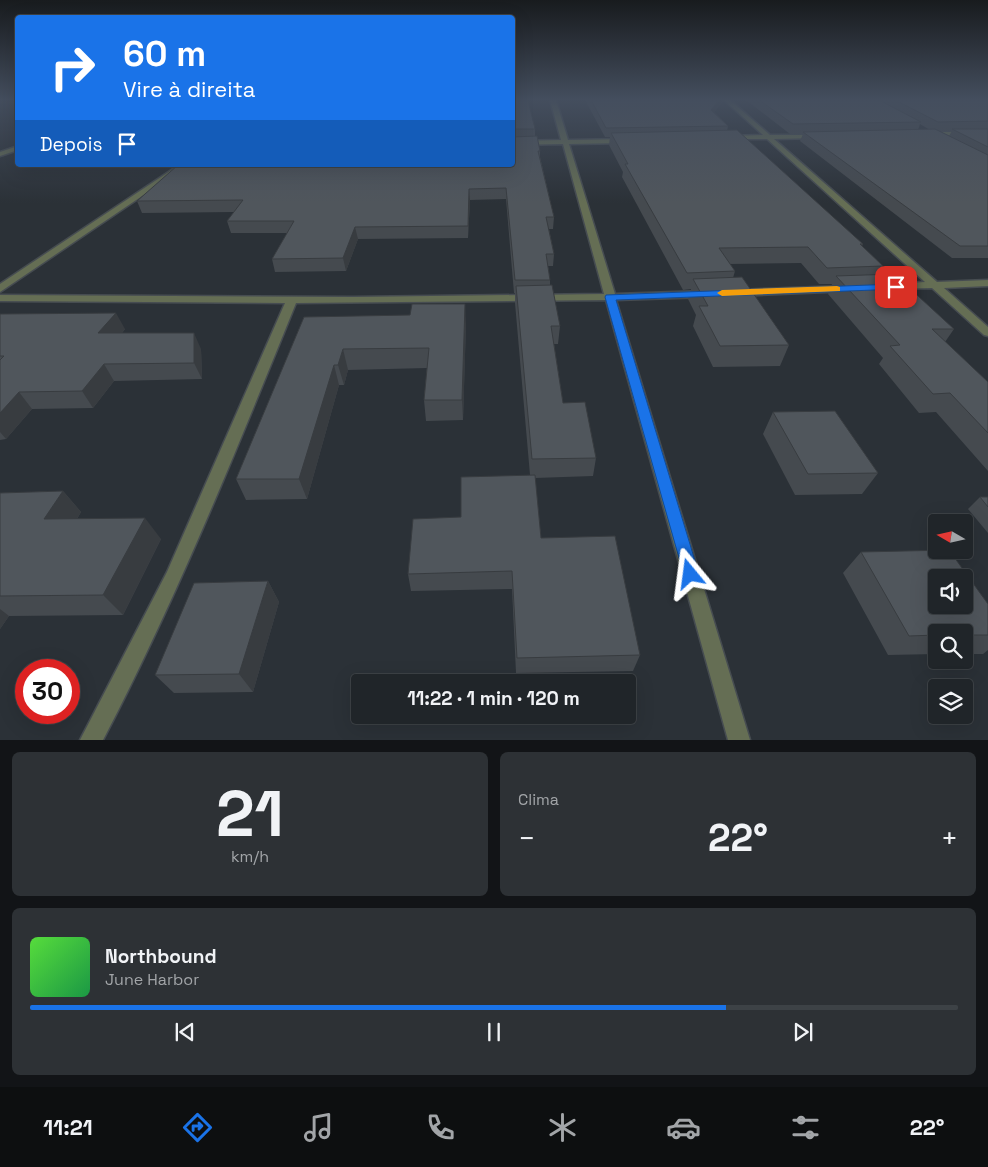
<!DOCTYPE html>
<html lang="pt">
<head>
<meta charset="utf-8">
<style>
	:root { --surface:#202529; --page:#2d3135; --text:#f1f3f6; --muted:#a2a5a8; --line:#3d4246; --accent:#1a73e8 }
	body { margin:0; font-family:"Space Grotesk",sans-serif; background:var(--page); color:var(--text); height:100vh; display:flex; flex-direction:column; font-size:19px; white-space:nowrap }
	* { box-sizing:border-box; margin:0 }
	p { font-size:16px; color:var(--muted) }
	.icon { flex:none; width:28px; height:28px; fill:none; stroke:currentColor; stroke-width:2; stroke-linecap:round; stroke-linejoin:round }
	.map { position:relative; height:740px; overflow:hidden }
	.details { display:flex; flex-direction:column; gap:12px; padding:12px; background:#121417; flex:1 }
	.details>* { flex:none }
	.hud { position:absolute; left:15px; top:15px; width:500px; height:152px; border-radius:5px; box-shadow:0 5px 20px #0002,0 0 0 1px var(--line); background:#1a73e8; color:#fff; overflow:hidden }
	.needle { width:32px; rotate:279deg }
	.fabs { position:absolute; left:928px; top:514px; display:grid; gap:10px }
	.fabs a { display:grid; place-items:center; width:45px; height:45px; border-radius:5px; background:var(--surface); box-shadow:0 5px 20px #0002,0 0 0 1px var(--line); font-size:25px }
	.speed { position:absolute; left:15px; top:659px; display:flex; gap:10px; font-size:25px; font-weight:700; text-align:center }
	.speed>* { display:grid; place-content:center; width:65px; height:65px; border-radius:50%; background:var(--surface); box-shadow:0 5px 20px #0002,0 0 0 1px var(--line); line-height:1 }
	.speed .limit { border:8px solid #d22; background:#fff; color:#111 }
	.pin { position:absolute; display:grid; place-items:center; width:42px; height:42px; color:#fff; margin:-21px; border-radius:10px; box-shadow:0 2px 8px #0006 }
	.me { position:absolute; width:55px; margin:-28px; rotate:344deg; stroke-linejoin:round; filter:drop-shadow(0 0 4px #0008) }
	.turn { display:flex; align-items:center; gap:18px; height:105px; padding:0 25px; font-size:22px }
	.turn .icon { width:65px; height:65px; stroke-width:2.5 }
	.turn b { display:block; font-size:35px; line-height:42px }
	.then { display:flex; align-items:center; height:48px; padding:0 25px; background:#0003; gap:10px; font-size:19px }
	.big { font-size:38px; font-weight:800; line-height:1.1 }
	.details .widget { flex:1; display:flex; flex-direction:column; justify-content:center; gap:8px; min-width:0; padding:0 18px; border-radius:8px; background:var(--page) }
	.details .dial { align-items:center; gap:0 }
	.dial b { font-size:65px; line-height:1 }
	.song { display:flex; align-items:center; gap:15px }
	.cover { width:60px; height:60px; border-radius:8px; background:linear-gradient(135deg,hsl(110 70% 55%),hsl(140 70% 35%)) }
	.played { height:5px; border-radius:2px; background:linear-gradient(90deg,var(--accent) 75%,var(--line) 75%) }
	.keys { display:flex; justify-content:space-around; direction:ltr }
	.heat { display:flex; justify-content:space-between; align-items:center; font-size:28px; direction:ltr }
	.details .tiles { flex:1; display:grid; gap:12px; grid-template-columns:1fr 1fr }
	.widget:last-child { grid-column:span 2 }
	.trip { position:absolute; left:351px; top:674px; width:285px; height:50px; border-radius:5px; background:var(--surface); box-shadow:0 5px 20px #0002,0 0 0 1px var(--line); font-weight:800; line-height:50px; text-align:center }
	.tab-bar { display:flex; height:80px; justify-content:space-around; align-items:center; background:#0d0f10; color:var(--muted) }
	.tab-bar .icon { width:35px; height:35px }
	.tab-bar .selected { color:var(--accent) }
	.tab-bar b { font-size:22px; color:var(--text) }
	.map>svg:first-child { display:block }
</style>
</head>
<body>
<div class="map">
<svg width="988" height="740" viewBox="0 0 988 740">
	<rect width="100%" height="100%" fill="#2b3137"/>
	<g fill="none" stroke-linecap="round" stroke-linejoin="round">
		<!-- minor casing -->
		<g stroke="#464c51" stroke-width="3">
			<g id="minor">
				<path d="M550 100H556L568 140 626 139 629 141 626 143 569 144 615 294 706 291 711 294 706 297 616 300 750 740H728L606 300 296 303C236 451 177 598 103 740H80L167 572 285 303 0 301V295L353 297 604 294 563 144 512 145V141L561 140Z"/>
				<polygon points="724,100 730,100 770,135 820,135 820,137 818,138 774,139 937,282 988,280 988,286 944,288 988,327 988,336 984,335 932,288 887,289 886,287 887,285 891,284 925,282 767,139 726,139 726,137 728,136 763,135"/>
				<polygon points="928,132 988,132 988,136 926,135 925,134"/>
				<polygon points="18,146 18,150 0,156 0,152"/>
				<polygon points="179,165 188,165 0,292 0,284"/>
				<polygon points="846,286 850,287 851,289 850,291 736,296 731,293 736,290"/>
			</g>
		</g>
		<!-- minor -->
		<use href="#minor" fill="#656e54" fill-rule="evenodd"/>
	</g>
	<!-- wall -->
	<g fill="#454a4f" fill-rule="evenodd">
		<polygon points="512,100 535,129 535,137 540,151 540,157 554,217 553,229 549,229 554,254 553,266 548,266 550,280 550,285 560,326 558,344 554,344 563,403 596,458 593,476 535,478 541,538 640,655 633,671 516,673 512,589 411,591 408,574 461,517 530,475 515,303 515,293 514,293 506,199 470,200 468,238 358,239 346,271 275,272 272,259 287,233 231,233 227,221 234,212 142,213 137,201 512,165"/>
		<polygon points="585,100 723,100 723,102 714,112 728,126 727,131 863,244 862,246 883,266 879,275 954,329 945,342 988,382 988,471 936,412 919,413 879,364 883,358 828,294 832,284 819,284 801,263 729,264 735,271 733,278 789,345 780,366 713,367 693,326 696,315 688,299 691,289 683,290 622,177 623,172 609,145 610,137 605,137"/>
		<path d="M746 100H988V258H952L800 141 803 134H790ZM920 124 930 130H918ZM939 131H952L949 136Z"/>
		<polygon points="0,314 125,329 122,333 201,349 202,379 114,381 93,408 32,409 6,439 0,440"/>
		<polygon points="304,317 466,323 463,420 426,421 424,400 427,368 348,370 344,385 339,385 307,499 246,500 236,479"/>
		<polygon points="773,412 878,473 862,494 795,495 763,434"/>
		<polygon points="63,491 81,512 77,519 161,539 123,615 9,616 0,629 0,493"/>
		<polygon points="980,497 988,497 988,533 968,509"/>
		<polygon points="861,552 988,604 988,650 983,654 964,654 964,632 936,632 936,654 888,655 843,573"/>
		<polygon points="268,581 279,602 253,692 174,693 155,675"/>
	</g>
	<!-- shaded-wall -->
	<g fill="#383c40">
		<polygon points="719,100 723,100 723,102 708,118 711,110"/>
		<polygon points="469,189 470,200 468,238 468,226"/>
		<polygon points="355,227 358,239 346,271 343,258"/>
		<polygon points="465,304 466,323 463,420 462,400"/>
		<polygon points="116,313 125,329 108,350 98,333"/>
		<polygon points="194,333 201,349 202,379 194,363"/>
		<polygon points="343,349 348,370 344,385 338,365"/>
		<polygon points="104,364 114,381 93,408 82,391"/>
		<polygon points="334,365 339,385 307,499 299,479"/>
		<polygon points="19,392 32,409 6,439 0,432 0,413"/>
		<polygon points="63,491 81,512 64,541 44,519"/>
		<polygon points="145,518 161,539 123,615 103,595"/>
		<polygon points="268,581 279,602 253,692 239,674"/>
		<polygon points="0,609 9,616 0,629"/>
	</g>
	<!-- building -->
	<g fill="#50565c" stroke="#383c40" fill-rule="evenodd">
		<polygon points="512,100 528,100 535,129 512,129"/>
		<polygon points="591,100 719,100 711,110 728,126 606,128"/>
		<polygon points="759,100 879,100 921,122 793,124"/>
		<polygon points="895,100 988,100 988,121 938,122"/>
		<polygon points="935,129 988,155 988,246 960,246 803,132"/>
		<polygon points="952,129 988,129 988,147"/>
		<polygon points="737,130 863,244 860,244 883,266 827,268 808,247 719,248 735,271 687,273 625,164 628,164 611,133"/>
		<polygon points="537,136 540,151 538,151 554,217 546,217 554,254 546,254 550,280 515,280 506,188 469,189 468,226 355,227 343,258 272,259 294,221 227,221 243,200 137,201 178,165 512,165 512,137"/>
		<polygon points="894,274 954,329 932,329 988,382 988,433 950,393 933,394 890,346 900,345 836,276"/>
		<polygon points="742,277 789,345 720,346 699,306 708,306 693,279"/>
		<polygon points="552,285 560,326 551,326 563,403 585,402 596,458 532,459 516,286"/>
		<polygon points="412,304 465,304 462,400 424,400 429,348 343,349 338,365 334,365 299,479 236,479 304,317 410,315"/>
		<polygon points="116,313 98,333 194,333 194,363 104,364 82,391 19,392 0,413 0,360 4,356 0,356 0,314"/>
		<polygon points="835,411 878,473 808,474 773,412"/>
		<polygon points="535,475 541,538 615,536 640,655 517,658 512,571 408,574 413,519 461,517 461,477"/>
		<polygon points="63,491 44,519 145,518 103,595 0,596 0,493"/>
		<polygon points="980,497 988,497 988,507"/>
		<path d="M949 550 988 604V635H964V632H936V635L909 636 861 552ZM936 578H964V605H936Z"/>
		<polygon points="268,581 239,674 155,675 194,583"/>
	</g>
	<!-- sky -->
	<linearGradient id="sky" x2="0" y2="1"><stop stop-color="#181b1e"/><stop offset="0.49" stop-color="#444e5e"/><stop offset="1" stop-color="#444e5e" stop-opacity="0"/></linearGradient>
	<rect width="988" height="203" fill="url(#sky)"/>
	<!-- route -->
	<polygon fill="#1a73e8" stroke="#114b97" points="896,284 901,287 900,289 616,300 699,574 696,579 690,581 685,579 605,297 606,295"/>
	<!-- slow -->
	<polygon fill="#f59e0b" points="837,286 840,287 840,291 722,296 717,293 722,290"/>
</svg>
<div class="fabs">
<a><svg class="needle" viewBox="-14 -14 28 28"><path d="M0-13l5 13h-10z" fill="#e53935"/><path d="M0 13l5-13h-10z" fill="#a2a5a8"/></svg></a>
<a><svg class="icon" aria-label="sound" viewBox="0 0 24 24"><path d="M4 9h4l5-4v14l-5-4H4zM17 9q2 3 0 6"/></svg></a>
<a><svg class="icon" aria-label="search" viewBox="0 0 24 24"><circle cx="10" cy="10" r="6"/><path d="M15 15l6 6"/></svg></a>
<a><svg class="icon" aria-label="layers" viewBox="0 0 24 24"><path d="M12 4l9 5-9 5-9-5zM3 14l9 5 9-5"/></svg></a>
</div>
<div class="speed"><div class="limit">30</div></div>
<div class="pin" style="left:896px;top:287px;background:#d93025"><svg class="icon" aria-label="arrive" viewBox="0 0 24 24"><path d="M6 21V4h12l-3 4 3 4H6"/></svg></div>
<svg class="me" style="left:690px;top:574px" viewBox="-20 -20 40 40"><path d="M0-17L14 15 0 8-14 15z" fill="#1a73e8" stroke="#fff" stroke-width="4"/></svg>
<div class="trip">11:22 · 1 min · 120 m</div>
<div class="hud">
<div class="turn"><svg class="icon" aria-label="right" viewBox="0 0 24 24"><path d="M7 20v-9h11M14 6l5 5-5 5"/></svg><div><b>60 m</b>Vire à direita</div></div>
<div class="then">Depois<svg class="icon" aria-label="arrive" viewBox="0 0 24 24"><path d="M6 21V4h12l-3 4 3 4H6"/></svg></div>
</div>
</div>
<section class="details">
<div class="tiles">
<div class="widget dial"><b>21</b><p>km/h</p></div>
<div class="widget"><p>Clima</p>
<div class="heat"><a>−</a><b class="big">22°</b><a>+</a></div>
</div>
<div class="widget">
<div class="song"><i class="cover"></i><div><b>Northbound</b><p>June Harbor</p></div></div>
<div class="played"></div>
<div class="keys"><svg class="icon" aria-label="previous" viewBox="0 0 24 24"><path d="M18 5L8 12l10 7zM5 5v14"/></svg><svg class="icon" aria-label="pause" viewBox="0 0 24 24"><path d="M8 5v14M16 5v14"/></svg><svg class="icon" aria-label="next" viewBox="0 0 24 24"><path d="M6 5l10 7-10 7zM19 5v14"/></svg></div>
</div>
</div>
</section>
<nav class="tab-bar">
<b>11:21</b>
<svg class="icon selected" aria-label="directions" viewBox="0 0 24 24"><path d="M12 3l9 9-9 9-9-9zM9 14v-3h6M13 9l2 2-2 2"/></svg>
<svg class="icon" aria-label="music" viewBox="0 0 24 24"><path d="M9 18V5l10-2v13"/><circle cx="6" cy="18" r="3"/><circle cx="16" cy="16" r="3"/></svg>
<svg class="icon" aria-label="phone" viewBox="0 0 24 24"><path d="M5 4h4l2 5-3 2q2 4 5 5l2-3 5 2v4C11 20 4 13 5 4z"/></svg>
<svg class="icon" aria-label="climate" viewBox="0 0 24 24"><path d="M12 3v18M4 7l16 10M4 17L20 7"/></svg>
<svg class="icon" aria-label="car" viewBox="0 0 24 24"><path d="M5 17H2v-5l4-1 3-4h7l3 4 3 1v5h-3M9 17h6M6 11h13"/><circle cx="7" cy="17" r="2"/><circle cx="17" cy="17" r="2"/></svg>
<svg class="icon" aria-label="filters" viewBox="0 0 24 24"><path d="M4 7h16M4 17h16"/><circle cx="9" cy="7" r="2"/><circle cx="15" cy="17" r="2"/></svg>
<b>22°</b>
</nav>
</body>
</html>
